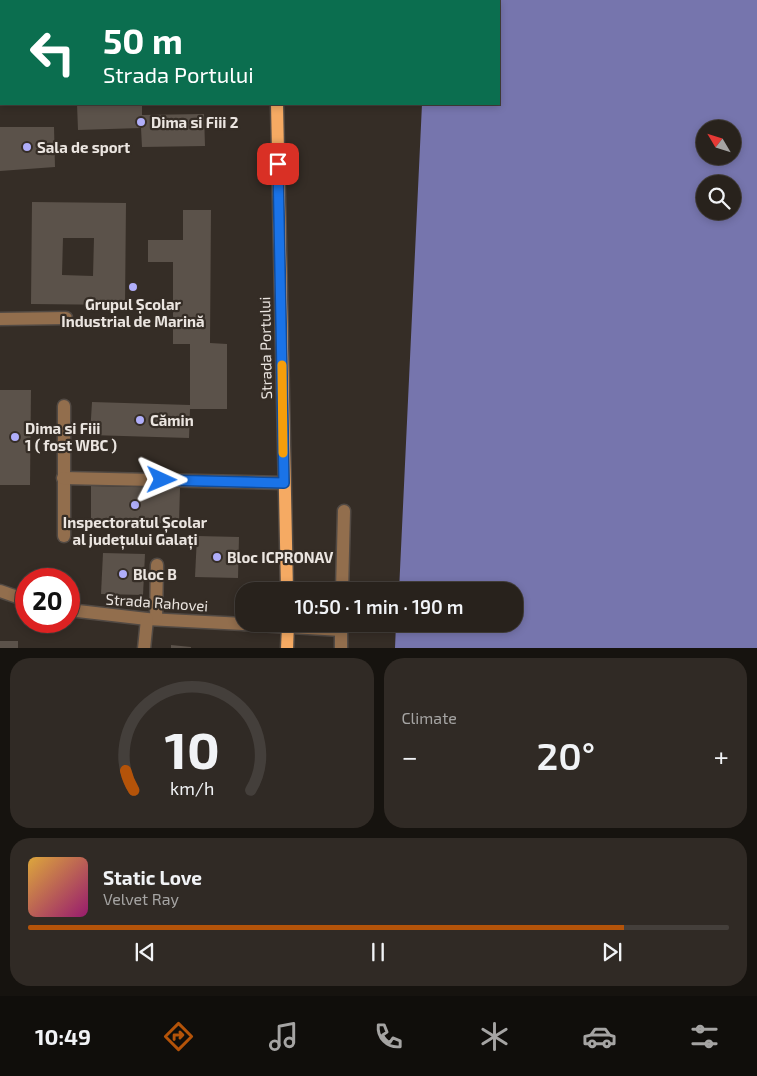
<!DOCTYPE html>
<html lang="en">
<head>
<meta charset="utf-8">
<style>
	:root { --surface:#28221c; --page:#302a25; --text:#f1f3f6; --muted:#a5a4a3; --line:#443f3b; --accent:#b45309 }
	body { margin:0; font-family:"Exo 2",sans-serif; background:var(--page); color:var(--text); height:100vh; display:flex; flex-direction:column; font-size:19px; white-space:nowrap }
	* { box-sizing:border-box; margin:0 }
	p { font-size:16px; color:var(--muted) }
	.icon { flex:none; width:28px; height:28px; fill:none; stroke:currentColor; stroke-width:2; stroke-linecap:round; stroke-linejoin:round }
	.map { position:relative; height:648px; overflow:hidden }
	.panel { display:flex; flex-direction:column; gap:10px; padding:10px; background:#16130f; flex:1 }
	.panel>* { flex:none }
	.guide { position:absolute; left:0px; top:0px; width:500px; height:105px; box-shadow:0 2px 8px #0003,0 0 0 1px var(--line); background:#0b6e4f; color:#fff; overflow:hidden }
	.needle { width:32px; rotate:308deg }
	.fabs { position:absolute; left:696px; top:120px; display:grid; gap:10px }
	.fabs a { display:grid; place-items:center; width:45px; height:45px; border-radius:50%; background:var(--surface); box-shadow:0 2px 8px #0003,0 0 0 1px var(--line); font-size:25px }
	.speed { position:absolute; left:15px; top:568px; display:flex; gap:10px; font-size:25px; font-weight:700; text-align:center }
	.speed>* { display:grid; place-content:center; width:65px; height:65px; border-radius:50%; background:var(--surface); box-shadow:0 2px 8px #0003,0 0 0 1px var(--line); line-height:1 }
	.speed .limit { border:8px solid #d22; background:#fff; color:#111 }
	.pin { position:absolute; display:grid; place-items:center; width:42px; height:42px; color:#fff; margin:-21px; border-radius:10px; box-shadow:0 2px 8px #0006 }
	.me { position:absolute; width:55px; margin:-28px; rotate:91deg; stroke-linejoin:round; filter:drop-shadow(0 0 4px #0008) }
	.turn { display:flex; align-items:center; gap:18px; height:105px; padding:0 20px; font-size:22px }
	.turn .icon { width:65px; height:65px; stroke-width:2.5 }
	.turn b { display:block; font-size:35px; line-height:42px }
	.big { font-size:38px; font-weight:600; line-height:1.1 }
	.panel .widget { flex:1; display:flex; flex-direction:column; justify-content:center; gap:8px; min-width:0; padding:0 18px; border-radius:20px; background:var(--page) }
	.panel .dial { align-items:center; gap:0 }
	.dial svg { height:130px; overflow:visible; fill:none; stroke:var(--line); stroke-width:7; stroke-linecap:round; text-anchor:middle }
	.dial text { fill:var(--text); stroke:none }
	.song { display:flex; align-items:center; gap:15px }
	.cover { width:60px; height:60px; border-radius:8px; background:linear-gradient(135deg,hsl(40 70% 55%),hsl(320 70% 35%)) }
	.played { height:5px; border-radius:2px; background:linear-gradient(90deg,var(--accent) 85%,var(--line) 85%) }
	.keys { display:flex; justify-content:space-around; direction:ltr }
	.heat { display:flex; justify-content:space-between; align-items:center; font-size:28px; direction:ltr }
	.panel .tiles { flex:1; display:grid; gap:10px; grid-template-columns:1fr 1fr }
	.widget:last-child { grid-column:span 2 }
	.trip { position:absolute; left:235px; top:582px; width:288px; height:50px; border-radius:20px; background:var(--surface); box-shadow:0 2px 8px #0003,0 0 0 1px var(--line); font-weight:600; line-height:50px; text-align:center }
	.menu { display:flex; height:80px; justify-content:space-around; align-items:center; background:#100e0b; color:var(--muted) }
	.menu .icon { width:35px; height:35px }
	.menu .selected { color:var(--accent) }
	.menu b { font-size:22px; color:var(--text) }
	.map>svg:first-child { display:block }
</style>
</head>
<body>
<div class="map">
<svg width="757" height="649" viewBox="0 0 757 649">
	<rect width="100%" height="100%" fill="#352d26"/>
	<!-- water -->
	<path fill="#7675ad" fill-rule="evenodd" d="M431 0H757V648H395L396 624H514V591H399L422 104H499V1ZM705 129H732V156H705ZM705 184H732V211H705Z"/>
	<!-- building -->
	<g fill="#5b524a" fill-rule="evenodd">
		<polygon points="77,104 142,104 142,115 204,114 205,146 142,147 141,128 78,130"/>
		<polygon points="0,127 54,127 55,167 0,171"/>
		<path d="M32 202 126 203 125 305 31 304ZM63 238H94L93 276 62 275Z"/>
		<polygon points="183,210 211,210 210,343 227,344 227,409 190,409 189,438 90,435 92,402 190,405 190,344 173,344 173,262 148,262 148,240 183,240"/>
		<polygon points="0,390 31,390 30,485 0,485"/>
		<polygon points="91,486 180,488 179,523 91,522"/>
		<polygon points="197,536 239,537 238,578 195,577"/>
		<polygon points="103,553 145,554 143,595 101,594"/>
		<rect x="0" y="641" width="18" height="8"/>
		<polygon points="171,645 191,647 191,649 171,649"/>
	</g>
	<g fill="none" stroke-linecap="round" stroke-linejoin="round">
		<!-- minor casing -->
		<g stroke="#524a44" stroke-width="15">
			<g id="minor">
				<polyline points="142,0 142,1"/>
				<polyline points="39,1 40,0"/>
				<polyline points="0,32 1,31"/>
				<polyline points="0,319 66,318"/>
				<polyline points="64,406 64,536"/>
				<polyline points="63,478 284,483"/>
				<polyline points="0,591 26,600"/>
				<polyline points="342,591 344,511"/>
				<polyline points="69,610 147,619 244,624"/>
				<polyline points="156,619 157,565"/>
				<polyline points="244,624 341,630"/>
				<polyline points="144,649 147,619"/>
				<polyline points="341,649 341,624"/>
			</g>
		</g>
		<!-- major casing -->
		<g stroke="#524a44" stroke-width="15">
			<g id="major">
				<polyline points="276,0 276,1"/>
				<polyline points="277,104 287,591"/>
				<polyline points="287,649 288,624"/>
			</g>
		</g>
		<!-- minor -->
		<use href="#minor" stroke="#926e4d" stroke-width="12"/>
		<!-- major -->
		<use href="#major" stroke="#f5aa63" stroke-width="12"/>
	</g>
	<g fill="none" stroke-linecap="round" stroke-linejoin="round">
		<!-- route casing -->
		<g stroke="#114b97" stroke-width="12">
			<polyline id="route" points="162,480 284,483 278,164"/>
		</g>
		<!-- route -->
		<use href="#route" stroke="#1a73e8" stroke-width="9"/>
		<!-- slow -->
		<polyline stroke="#f59e0b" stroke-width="9" points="282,365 283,453"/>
	</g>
	<!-- markers -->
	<g fill="#b0aefa" stroke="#352d26" stroke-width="2">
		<circle cx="141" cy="122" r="5"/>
		<circle cx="27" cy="147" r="5"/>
		<circle cx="133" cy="287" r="5"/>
		<circle cx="140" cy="420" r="5"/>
		<circle cx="15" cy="437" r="5"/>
		<circle cx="135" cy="505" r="5"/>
		<circle cx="217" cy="557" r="5"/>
		<circle cx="123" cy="574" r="5"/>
	</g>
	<g text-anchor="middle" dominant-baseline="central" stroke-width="4.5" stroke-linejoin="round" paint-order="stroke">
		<!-- poi labels -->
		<g font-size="15" font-weight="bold" fill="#ebe5e0" stroke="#352d26" text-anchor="start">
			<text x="151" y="122">Dima si Fiii 2</text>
			<text x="37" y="147">Sala de sport</text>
			<text x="133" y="304" text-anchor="middle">Grupul Școlar<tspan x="133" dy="17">Industrial de Marină</tspan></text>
			<text x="150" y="420">Cămin</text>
			<text x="25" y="428">Dima si Fiii<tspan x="25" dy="17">1 ( fost WBC )</tspan></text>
			<text x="135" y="522" text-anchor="middle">Inspectoratul Școlar<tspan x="135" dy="17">al județului Galați</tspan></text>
			<text x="227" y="557">Bloc ICPRONAV</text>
			<text x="133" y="574">Bloc B</text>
		</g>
		<!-- street labels -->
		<g font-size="15" fill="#ebe5e0" stroke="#352d26">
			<text transform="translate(265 348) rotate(-91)">Strada Portului</text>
			<text transform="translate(157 602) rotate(4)">Strada Rahovei</text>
		</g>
	</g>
</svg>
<div class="fabs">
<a><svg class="needle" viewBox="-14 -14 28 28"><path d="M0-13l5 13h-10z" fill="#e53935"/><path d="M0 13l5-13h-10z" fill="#a5a4a3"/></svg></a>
<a><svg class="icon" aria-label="search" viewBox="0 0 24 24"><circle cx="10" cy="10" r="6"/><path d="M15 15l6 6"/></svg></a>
</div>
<div class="speed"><div class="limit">20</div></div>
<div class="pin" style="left:278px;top:164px;background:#d93025"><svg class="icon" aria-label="arrive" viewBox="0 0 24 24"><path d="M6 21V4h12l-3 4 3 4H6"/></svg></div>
<svg class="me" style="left:162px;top:480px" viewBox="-20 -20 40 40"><path d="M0-17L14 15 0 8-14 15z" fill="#1a73e8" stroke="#fff" stroke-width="4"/></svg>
<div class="trip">10:50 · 1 min · 190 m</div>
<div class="guide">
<div class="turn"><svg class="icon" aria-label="left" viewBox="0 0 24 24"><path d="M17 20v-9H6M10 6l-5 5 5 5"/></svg><div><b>50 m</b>Strada Portului</div></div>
</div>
</div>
<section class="panel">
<div class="tiles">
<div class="widget dial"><svg viewBox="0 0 100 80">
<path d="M14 69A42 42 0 1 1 86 69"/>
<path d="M14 69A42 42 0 0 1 9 57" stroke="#b45309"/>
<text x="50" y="56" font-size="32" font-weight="700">10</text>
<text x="50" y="72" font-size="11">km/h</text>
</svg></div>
<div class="widget"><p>Climate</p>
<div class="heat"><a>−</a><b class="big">20°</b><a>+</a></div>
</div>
<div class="widget">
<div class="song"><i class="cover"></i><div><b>Static Love</b><p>Velvet Ray</p></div></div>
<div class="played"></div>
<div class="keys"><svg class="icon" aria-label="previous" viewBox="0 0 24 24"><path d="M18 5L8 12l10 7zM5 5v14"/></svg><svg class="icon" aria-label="pause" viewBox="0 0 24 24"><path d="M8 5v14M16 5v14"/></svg><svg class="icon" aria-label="next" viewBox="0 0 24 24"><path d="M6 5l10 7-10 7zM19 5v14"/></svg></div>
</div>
</div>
</section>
<nav class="menu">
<b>10:49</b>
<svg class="icon selected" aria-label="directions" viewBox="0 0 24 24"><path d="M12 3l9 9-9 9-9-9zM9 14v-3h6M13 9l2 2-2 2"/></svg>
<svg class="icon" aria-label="music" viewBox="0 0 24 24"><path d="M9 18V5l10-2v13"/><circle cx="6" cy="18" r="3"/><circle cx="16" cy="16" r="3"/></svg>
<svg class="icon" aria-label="phone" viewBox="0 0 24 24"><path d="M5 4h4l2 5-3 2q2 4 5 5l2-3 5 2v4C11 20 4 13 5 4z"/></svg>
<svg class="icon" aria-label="climate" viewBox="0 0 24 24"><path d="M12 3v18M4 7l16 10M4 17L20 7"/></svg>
<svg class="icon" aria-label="car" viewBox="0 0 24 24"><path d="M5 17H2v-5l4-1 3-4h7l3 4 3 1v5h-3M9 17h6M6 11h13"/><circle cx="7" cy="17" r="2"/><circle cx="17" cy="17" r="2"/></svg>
<svg class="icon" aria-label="filters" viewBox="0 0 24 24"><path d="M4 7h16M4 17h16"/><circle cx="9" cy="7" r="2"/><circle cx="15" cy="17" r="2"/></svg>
</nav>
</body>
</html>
